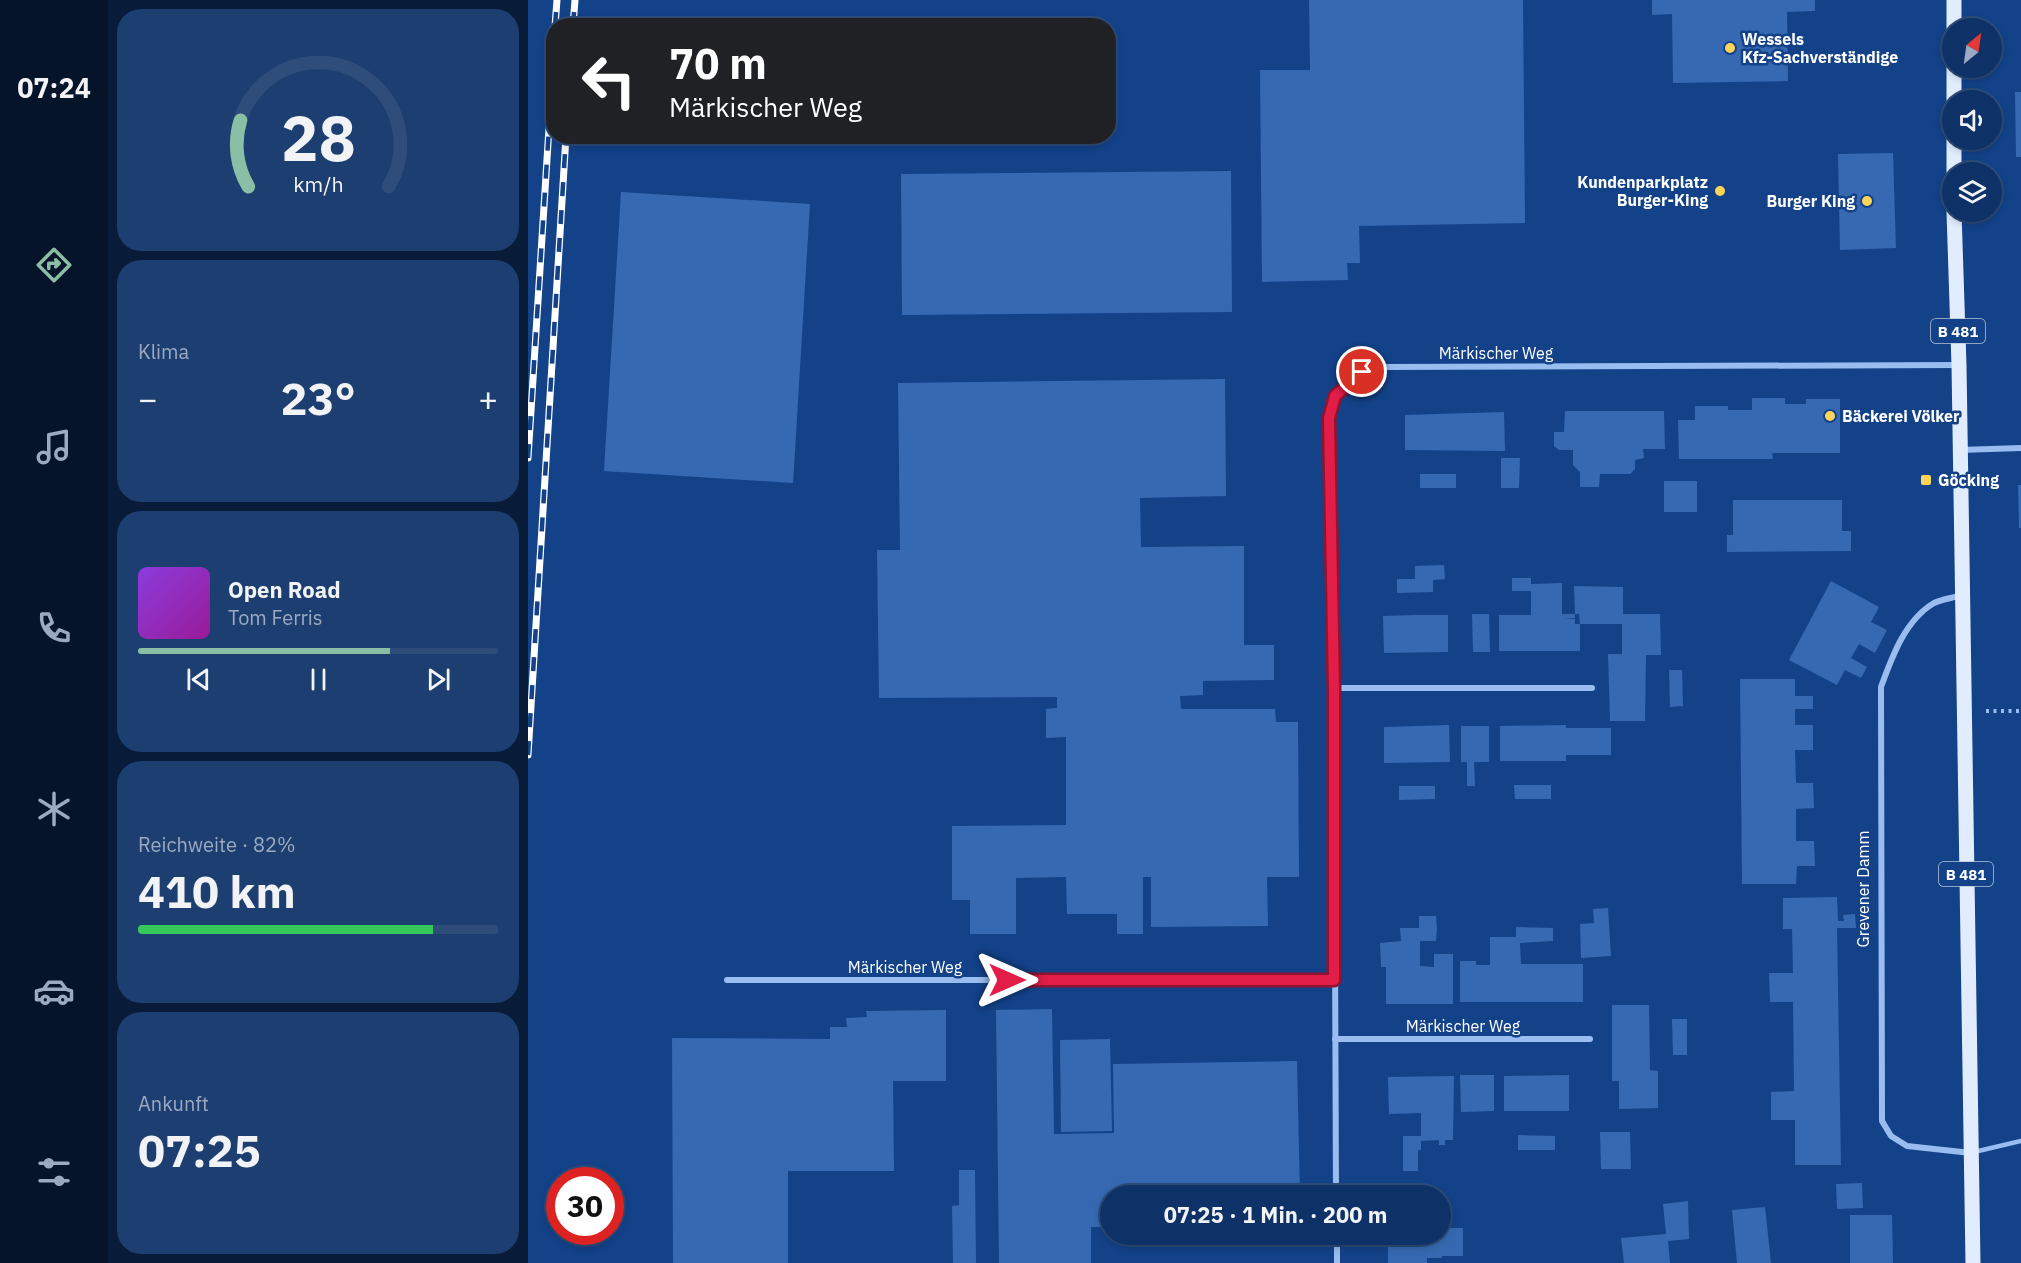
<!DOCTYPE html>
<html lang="de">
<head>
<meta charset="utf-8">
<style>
	:root { --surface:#0e3267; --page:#1c3e70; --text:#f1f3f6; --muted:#9baac0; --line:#2e4d7b; --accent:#8abfa5 }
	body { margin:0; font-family:"IBM Plex Sans",sans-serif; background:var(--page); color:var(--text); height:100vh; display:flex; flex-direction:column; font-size:22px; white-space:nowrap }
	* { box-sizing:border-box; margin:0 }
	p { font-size:20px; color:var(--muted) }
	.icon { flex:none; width:33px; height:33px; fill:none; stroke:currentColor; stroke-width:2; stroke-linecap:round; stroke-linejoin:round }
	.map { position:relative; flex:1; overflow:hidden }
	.drawer { display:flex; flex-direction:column; gap:9px; padding:9px; background:#081c39; width:420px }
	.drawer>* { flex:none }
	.top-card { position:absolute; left:18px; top:18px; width:570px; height:126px; border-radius:24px; box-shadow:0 3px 9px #0003,0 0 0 2px var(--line); background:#202124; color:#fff; overflow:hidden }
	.needle { width:39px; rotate:29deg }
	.controls { position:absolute; left:1414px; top:18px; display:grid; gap:12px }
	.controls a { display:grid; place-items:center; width:60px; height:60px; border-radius:50%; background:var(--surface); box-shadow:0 3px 9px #0003,0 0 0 2px var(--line); font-size:30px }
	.speed { position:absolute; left:18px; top:1167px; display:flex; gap:12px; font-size:30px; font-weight:700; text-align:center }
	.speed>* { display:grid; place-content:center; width:78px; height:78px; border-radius:50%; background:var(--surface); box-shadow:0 3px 9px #0003,0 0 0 2px var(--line); line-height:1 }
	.speed .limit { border:9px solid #d22; background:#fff; color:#111 }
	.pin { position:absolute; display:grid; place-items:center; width:51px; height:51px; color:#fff; margin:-26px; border:3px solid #fff; border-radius:50%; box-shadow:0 2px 6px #0007 }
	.me { position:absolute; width:66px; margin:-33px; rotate:90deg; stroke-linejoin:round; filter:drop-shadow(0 0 4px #0008) }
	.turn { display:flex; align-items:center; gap:21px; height:126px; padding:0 24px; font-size:27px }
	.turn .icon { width:78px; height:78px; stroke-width:2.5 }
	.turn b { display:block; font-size:42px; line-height:51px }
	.big { font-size:45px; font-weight:800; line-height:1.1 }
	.drawer .tile { flex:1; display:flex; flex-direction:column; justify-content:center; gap:9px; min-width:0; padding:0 21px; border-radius:24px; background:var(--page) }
	.drawer .dial { align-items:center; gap:0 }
	.dial svg { height:156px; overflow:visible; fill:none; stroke:var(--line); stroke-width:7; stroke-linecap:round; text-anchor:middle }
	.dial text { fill:var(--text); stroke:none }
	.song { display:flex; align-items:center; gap:18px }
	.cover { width:72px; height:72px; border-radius:9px; background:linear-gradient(135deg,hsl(270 70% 55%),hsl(300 70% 35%)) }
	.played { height:6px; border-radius:3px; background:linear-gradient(90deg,var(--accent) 70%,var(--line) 70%) }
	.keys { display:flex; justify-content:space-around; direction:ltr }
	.heat { display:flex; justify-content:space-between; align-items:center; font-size:33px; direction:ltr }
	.charge { height:9px; border-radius:4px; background:linear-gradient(90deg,#34c759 82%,var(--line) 0) }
	.trip { position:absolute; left:572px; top:1185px; width:351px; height:60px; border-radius:30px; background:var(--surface); box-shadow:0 3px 9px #0003,0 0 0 2px var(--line); font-weight:800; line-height:60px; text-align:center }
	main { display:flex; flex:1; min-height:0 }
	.tabs { display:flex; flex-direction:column; width:108px; justify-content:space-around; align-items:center; background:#061429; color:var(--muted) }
	.tabs .icon { width:42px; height:42px }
	.tabs .active { color:var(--accent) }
	.tabs b { font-size:27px; color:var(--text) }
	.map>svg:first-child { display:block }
</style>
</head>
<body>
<main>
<nav class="tabs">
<b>07:24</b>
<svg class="icon active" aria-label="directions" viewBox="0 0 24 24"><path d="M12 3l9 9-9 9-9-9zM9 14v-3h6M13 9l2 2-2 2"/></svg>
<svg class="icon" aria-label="music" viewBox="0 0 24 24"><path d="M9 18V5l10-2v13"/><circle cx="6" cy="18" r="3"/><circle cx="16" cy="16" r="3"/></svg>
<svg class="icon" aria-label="phone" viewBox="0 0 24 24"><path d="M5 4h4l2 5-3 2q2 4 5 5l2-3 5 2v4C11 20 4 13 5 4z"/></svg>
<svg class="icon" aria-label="climate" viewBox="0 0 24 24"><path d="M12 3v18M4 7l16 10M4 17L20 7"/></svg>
<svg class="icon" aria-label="car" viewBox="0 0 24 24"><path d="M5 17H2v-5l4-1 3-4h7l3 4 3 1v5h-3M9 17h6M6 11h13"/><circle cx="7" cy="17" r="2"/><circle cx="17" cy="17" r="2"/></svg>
<svg class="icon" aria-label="filters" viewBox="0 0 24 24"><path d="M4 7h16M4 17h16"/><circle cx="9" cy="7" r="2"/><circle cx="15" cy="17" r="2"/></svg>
</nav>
<section class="drawer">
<div class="tile dial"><svg viewBox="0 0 100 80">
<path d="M14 69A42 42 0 1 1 86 69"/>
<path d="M14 69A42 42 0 0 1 10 35" stroke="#8abfa5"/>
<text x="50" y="56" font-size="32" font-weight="700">28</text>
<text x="50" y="72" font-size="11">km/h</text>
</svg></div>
<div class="tile"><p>Klima</p>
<div class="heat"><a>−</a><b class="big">23°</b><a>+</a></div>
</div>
<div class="tile">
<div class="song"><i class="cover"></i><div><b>Open Road</b><p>Tom Ferris</p></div></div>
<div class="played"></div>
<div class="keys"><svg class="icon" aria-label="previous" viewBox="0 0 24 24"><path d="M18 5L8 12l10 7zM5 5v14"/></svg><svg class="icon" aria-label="pause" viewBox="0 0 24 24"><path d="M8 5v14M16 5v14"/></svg><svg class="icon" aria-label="next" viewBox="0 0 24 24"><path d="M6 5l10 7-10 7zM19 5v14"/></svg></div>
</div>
<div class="tile"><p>Reichweite · 82%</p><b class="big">410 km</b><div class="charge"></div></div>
<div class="tile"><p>Ankunft</p><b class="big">07:25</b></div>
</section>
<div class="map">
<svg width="1493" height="1263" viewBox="0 0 1493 1263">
	<rect width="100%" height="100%" fill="#134289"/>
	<!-- building -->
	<g fill="#3669b2">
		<polygon points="781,0 995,0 997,223 831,226 832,263 819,263 820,280 734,282 732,70 782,70"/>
		<polygon points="1124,0 1287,0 1287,11 1259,12 1260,81 1145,83 1144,14 1124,15"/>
		<polygon points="1487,92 1493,92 1493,157 1488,157"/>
		<polygon points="1365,153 1368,248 1312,250 1310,154"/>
		<polygon points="703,171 704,312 374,315 373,174"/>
		<polygon points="93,192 282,204 265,483 76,471"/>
		<polygon points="697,379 698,496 612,498 613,547 716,546 716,645 746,645 746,680 675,681 675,695 652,696 653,709 747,709 748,722 770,722 771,877 739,877 740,926 623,927 623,877 615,877 615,934 589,934 589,914 539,914 538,877 488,878 488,934 442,934 442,900 424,900 424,826 538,825 538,737 518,738 518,709 529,708 529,697 351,698 349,550 372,550 370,383"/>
		<polygon points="1224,398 1257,398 1257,404 1278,404 1278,399 1312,399 1312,453 1244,453 1245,459 1151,459 1150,420 1167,420 1167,406 1200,406 1200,410 1224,410"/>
		<polygon points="1037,411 1136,411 1137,449 1115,449 1116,458 1107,460 1107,469 1102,474 1072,474 1071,487 1052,487 1052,472 1045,465 1045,450 1031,450 1026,446 1026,432 1036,432"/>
		<polygon points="976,412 977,451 877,450 877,415"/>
		<polygon points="973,458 992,458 991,488 973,488"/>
		<rect x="892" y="474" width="36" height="14"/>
		<rect x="1136" y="481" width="33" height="31"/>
		<polygon points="1490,485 1493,485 1493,528 1491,528"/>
		<polygon points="1205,500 1314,500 1314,531 1323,531 1323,551 1199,552 1199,535 1205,535"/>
		<polygon points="916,565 917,579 905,580 905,592 869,593 869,579 887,579 887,566"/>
		<polygon points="984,578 1003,578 1003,584 1034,583 1034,614 1047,614 1047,618 1036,619 1047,619 1047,624 1052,624 1052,651 971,651 971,615 1003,615 1003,591 984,591"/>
		<polygon points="1303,581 1351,607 1343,622 1359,630 1347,653 1331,644 1323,658 1339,667 1333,678 1317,670 1309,685 1261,660"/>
		<polygon points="1046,586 1095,587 1095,614 1132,614 1133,655 1118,655 1117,721 1082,721 1080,654 1094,654 1094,624 1052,624 1051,614 1047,614"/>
		<polygon points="944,614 961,614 962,652 945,652"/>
		<polygon points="887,615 920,615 920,652 856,653 855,616"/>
		<polygon points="1141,670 1154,670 1155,706 1142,707"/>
		<polygon points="1212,679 1267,679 1267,696 1285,696 1285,709 1267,709 1267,725 1285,725 1285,750 1267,750 1268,783 1285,783 1286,808 1268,809 1268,841 1286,841 1287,866 1269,866 1268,884 1214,884"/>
		<polygon points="921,725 922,762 856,763 856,727"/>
		<polygon points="1038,725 1038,728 1083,728 1083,755 1038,755 1038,761 972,761 972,726"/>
		<polygon points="933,726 961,726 961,762 946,762 947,786 939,786 939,762 933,762"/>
		<polygon points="986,785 1023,785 1023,799 987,799"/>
		<polygon points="871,786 907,786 907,799 871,800"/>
		<polygon points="1309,897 1310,921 1316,921 1315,915 1327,914 1328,928 1309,928 1313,1165 1267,1165 1267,1120 1243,1120 1243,1092 1266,1091 1265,1002 1242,1002 1241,973 1265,973 1264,929 1255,929 1255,898"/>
		<polygon points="1080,908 1083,956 1053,958 1052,924 1066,923 1065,909"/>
		<polygon points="891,916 908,916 909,928 908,941 892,941 892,966 906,967 906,954 925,954 925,1004 858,1004 858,967 853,967 852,943 873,941 872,928 891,928"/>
		<polygon points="988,927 1025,928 1025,941 992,943 993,964 1055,964 1055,1002 932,1002 932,961 948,961 948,965 962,965 962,937 988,937"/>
		<polygon points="1084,1005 1121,1005 1122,1070 1130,1071 1130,1108 1091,1109 1091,1081 1084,1081"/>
		<polygon points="524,1009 526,1134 586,1133 585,1064 769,1061 772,1196 582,1196 582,1227 563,1227 563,1263 471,1263 468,1010"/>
		<polygon points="418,1010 418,1081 365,1081 366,1171 260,1171 260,1263 145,1263 144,1038 302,1039 302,1027 319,1027 318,1018 339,1017 338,1011"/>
		<polygon points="1144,1019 1159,1019 1159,1055 1145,1055"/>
		<polygon points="582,1039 584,1131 533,1132 532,1040"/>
		<polygon points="932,1075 966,1075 966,1111 933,1112"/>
		<polygon points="1041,1075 1041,1111 976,1111 976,1076"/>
		<polygon points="926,1076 925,1140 917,1140 917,1145 911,1145 911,1140 893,1141 893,1150 890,1150 890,1171 875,1171 875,1136 893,1136 893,1113 861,1114 860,1077"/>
		<polygon points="1072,1132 1102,1132 1103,1169 1073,1169"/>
		<polygon points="990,1135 1027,1136 1027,1150 990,1150"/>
		<polygon points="431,1170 447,1170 448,1263 425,1263 424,1206 431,1205"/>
		<polygon points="1334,1183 1335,1208 1309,1209 1308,1184"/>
		<polygon points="1160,1201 1161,1239 1140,1241 1142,1263 1096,1263 1093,1238 1138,1234 1135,1204"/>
		<polygon points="1237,1207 1243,1263 1209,1263 1204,1210"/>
		<polygon points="1322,1215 1364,1215 1365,1263 1322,1263"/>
		<polygon points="912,1228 935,1228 935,1256 914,1256 914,1258 899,1258 899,1263 860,1263 860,1245 882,1244 882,1234 912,1234"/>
		<rect x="731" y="1234" width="47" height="10"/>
	</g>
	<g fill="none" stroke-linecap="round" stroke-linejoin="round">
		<!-- path -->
		<polyline stroke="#99bdf0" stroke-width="4" stroke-dasharray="3 4.5" stroke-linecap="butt" points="1458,711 1493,711"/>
		<!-- service -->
		<polyline stroke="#99bdf0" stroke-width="4.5" points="1446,1152 1493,1141"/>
		<!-- minor -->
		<g stroke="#99bdf0" stroke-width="6">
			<polyline points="1432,450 1493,448"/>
			<path d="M1434 595C1425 598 1414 599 1406 603 1377 620 1364 657 1353 687L1354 1121 1363 1136 1379 1146 1443 1153"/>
			<polyline points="806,688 1064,688"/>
			<polyline points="199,980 806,980"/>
			<polyline points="807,1039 1062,1039"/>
			<polyline points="808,1196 806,688 801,418 807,396 834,372 855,367 1430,365"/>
			<polyline points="809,1234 809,1263"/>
		</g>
		<!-- primary -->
		<g stroke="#e2ecff" stroke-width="15">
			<polyline points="1426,28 1426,0"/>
			<polyline points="1426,100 1426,68"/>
			<polyline points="1426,172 1426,140"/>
			<polyline points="1426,212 1431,365 1445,1263"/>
		</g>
		<!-- rail casing -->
		<g stroke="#fff" stroke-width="7">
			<g id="rail">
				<polyline points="27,26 29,0"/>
				<polyline points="45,26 47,0"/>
				<polyline points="0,458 26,49"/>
				<polyline points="0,755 38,136"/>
			</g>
		</g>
		<!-- rail -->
		<use href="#rail" stroke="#134289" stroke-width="4.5" stroke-dasharray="14" stroke-linecap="butt"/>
	</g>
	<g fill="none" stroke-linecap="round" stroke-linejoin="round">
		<!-- route casing -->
		<g stroke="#92132f" stroke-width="15">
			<polyline id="route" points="479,980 806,980 806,688 801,418 807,396 834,372"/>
		</g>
		<!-- route -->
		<use href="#route" stroke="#e11d48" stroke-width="10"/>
	</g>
	<!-- markers -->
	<g fill="#ffd558" stroke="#134289" stroke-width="2">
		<circle cx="1202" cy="48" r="6"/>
		<circle cx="1192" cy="191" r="6"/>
		<circle cx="1339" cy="201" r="6"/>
		<circle cx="1302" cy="416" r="6"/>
		<rect x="1392" y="474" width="12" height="12" rx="3"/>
	</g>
	<g text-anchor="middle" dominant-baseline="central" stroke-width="5" stroke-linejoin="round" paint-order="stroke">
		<!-- shield labels -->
		<g fill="#134289" stroke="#b8c6dc" stroke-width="1.5">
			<rect x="1403" y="319" width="54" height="24" rx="4.5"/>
			<rect x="1411" y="862" width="54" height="24" rx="4.5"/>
		</g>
		<g font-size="15" font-weight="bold" fill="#fff">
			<text x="1430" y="331">B 481</text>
			<text x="1438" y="874">B 481</text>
		</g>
		<!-- poi labels -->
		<g font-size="16" font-weight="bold" fill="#fff" stroke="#134289" text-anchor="start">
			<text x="1214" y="39">Wessels<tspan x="1214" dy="18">Kfz-Sachverständige</tspan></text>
			<text x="1180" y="182" text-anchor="end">Kundenparkplatz<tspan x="1180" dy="18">Burger-King</tspan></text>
			<text x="1327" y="201" text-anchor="end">Burger King</text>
			<text x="1314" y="416">Bäckerei Völker</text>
			<text x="1410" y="480">Göcking</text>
		</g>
		<!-- street labels -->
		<g font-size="16" fill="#fff" stroke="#134289">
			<text x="968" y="353">Märkischer Weg</text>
			<text transform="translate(1335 889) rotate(-90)">Grevener Damm</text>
			<text x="377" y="967">Märkischer Weg</text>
			<text x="935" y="1026">Märkischer Weg</text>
		</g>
	</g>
</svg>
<div class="controls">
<a><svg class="needle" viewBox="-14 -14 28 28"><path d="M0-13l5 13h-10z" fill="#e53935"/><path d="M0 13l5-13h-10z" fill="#9baac0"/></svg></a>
<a><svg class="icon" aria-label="sound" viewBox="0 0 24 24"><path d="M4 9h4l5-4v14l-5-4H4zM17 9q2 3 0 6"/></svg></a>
<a><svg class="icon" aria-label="layers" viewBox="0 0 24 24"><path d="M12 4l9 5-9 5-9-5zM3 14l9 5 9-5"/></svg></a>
</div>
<div class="speed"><div class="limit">30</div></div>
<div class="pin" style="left:834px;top:372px;background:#d93025"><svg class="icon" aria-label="arrive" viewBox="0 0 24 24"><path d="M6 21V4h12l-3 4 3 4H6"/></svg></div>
<svg class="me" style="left:479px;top:980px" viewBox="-20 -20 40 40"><path d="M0-17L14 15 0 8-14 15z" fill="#e11d48" stroke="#fff" stroke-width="4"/></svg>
<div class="trip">07:25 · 1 Min. · 200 m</div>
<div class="top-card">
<div class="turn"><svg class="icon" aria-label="left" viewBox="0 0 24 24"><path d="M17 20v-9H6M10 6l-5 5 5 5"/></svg><div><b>70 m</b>Märkischer Weg</div></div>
</div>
</div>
</main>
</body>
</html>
